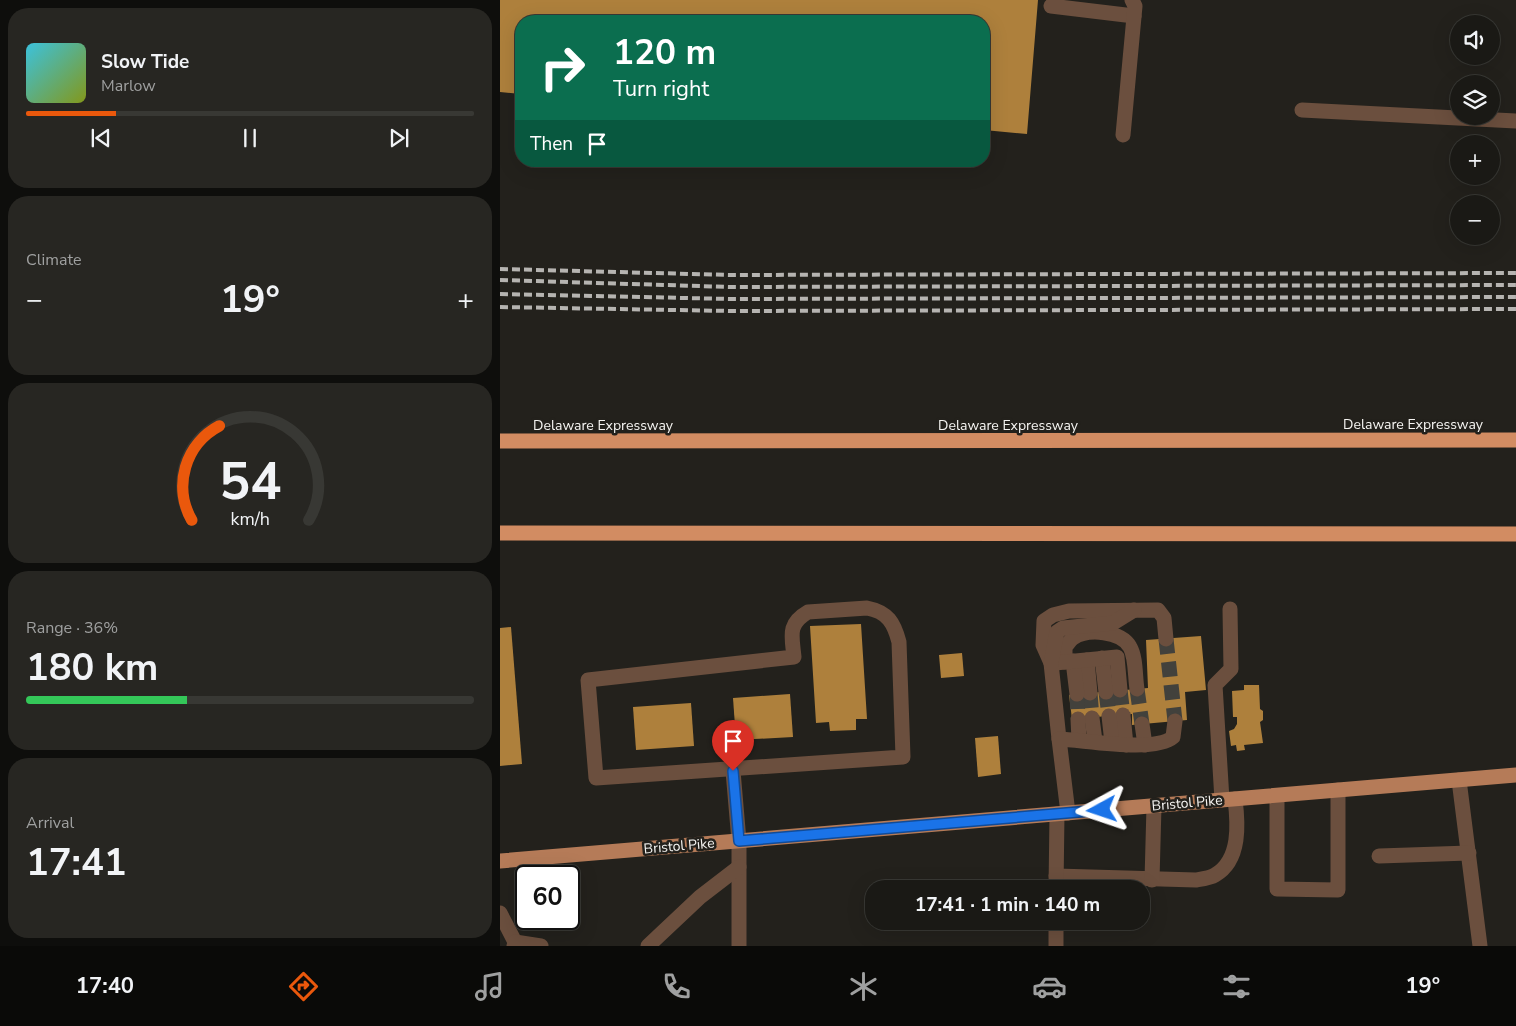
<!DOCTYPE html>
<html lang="en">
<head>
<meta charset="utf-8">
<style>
	:root { --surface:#1a1915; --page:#272622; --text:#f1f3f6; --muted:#9fa0a0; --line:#383834; --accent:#ea580c }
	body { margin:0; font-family:"Nunito Sans",sans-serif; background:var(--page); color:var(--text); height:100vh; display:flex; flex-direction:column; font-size:19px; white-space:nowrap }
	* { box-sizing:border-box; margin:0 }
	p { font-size:16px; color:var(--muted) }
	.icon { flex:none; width:28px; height:28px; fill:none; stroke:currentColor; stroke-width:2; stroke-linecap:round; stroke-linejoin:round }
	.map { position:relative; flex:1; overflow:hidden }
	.sheet { display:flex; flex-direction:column; gap:8px; padding:8px; background:#0e0e0c; width:500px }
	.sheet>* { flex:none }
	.banner { position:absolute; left:15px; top:15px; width:475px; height:152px; border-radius:20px; box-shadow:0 5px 20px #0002,0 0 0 1px var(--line); background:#0b6e4f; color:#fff; overflow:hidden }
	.tools { position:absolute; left:950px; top:15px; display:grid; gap:10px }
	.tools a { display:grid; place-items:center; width:50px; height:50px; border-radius:50%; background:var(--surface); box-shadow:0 5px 20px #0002,0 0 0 1px var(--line); font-size:25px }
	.speed { position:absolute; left:15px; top:865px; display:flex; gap:10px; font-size:25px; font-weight:700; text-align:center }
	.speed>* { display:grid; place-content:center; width:65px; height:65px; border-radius:50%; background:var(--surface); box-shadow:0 5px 20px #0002,0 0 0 1px var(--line); line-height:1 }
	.speed .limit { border:2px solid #111; border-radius:8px; background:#fff; color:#111 }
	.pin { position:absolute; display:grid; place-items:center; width:42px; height:42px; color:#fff; margin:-51px -21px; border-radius:50% 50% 50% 0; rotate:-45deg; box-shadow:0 0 5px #0007 }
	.pin .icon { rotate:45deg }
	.me { position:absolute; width:55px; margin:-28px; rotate:265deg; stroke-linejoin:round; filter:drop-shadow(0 0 4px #0008) }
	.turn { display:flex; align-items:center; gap:18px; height:105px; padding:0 15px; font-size:22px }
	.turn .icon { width:65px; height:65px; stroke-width:2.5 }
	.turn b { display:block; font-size:35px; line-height:42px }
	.then { display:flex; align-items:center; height:48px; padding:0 15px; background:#0003; gap:10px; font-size:19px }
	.big { font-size:38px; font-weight:700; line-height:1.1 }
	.sheet .card { flex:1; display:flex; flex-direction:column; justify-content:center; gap:8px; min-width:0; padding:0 18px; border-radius:20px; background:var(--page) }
	.sheet .dial { align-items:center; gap:0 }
	.dial svg { height:130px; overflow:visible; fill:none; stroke:var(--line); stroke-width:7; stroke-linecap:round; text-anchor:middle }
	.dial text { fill:var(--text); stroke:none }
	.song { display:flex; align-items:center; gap:15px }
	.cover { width:60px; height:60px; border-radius:8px; background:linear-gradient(135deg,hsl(190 70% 55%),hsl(70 70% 35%)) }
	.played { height:5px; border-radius:2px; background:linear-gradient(90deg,var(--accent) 20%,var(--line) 20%) }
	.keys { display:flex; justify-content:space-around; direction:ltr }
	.heat { display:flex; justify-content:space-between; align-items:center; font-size:28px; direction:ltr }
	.charge { height:8px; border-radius:4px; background:linear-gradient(90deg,#34c759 36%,var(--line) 0) }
	.trip { position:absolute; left:365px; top:880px; width:285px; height:50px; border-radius:20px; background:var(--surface); box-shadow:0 5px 20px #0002,0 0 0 1px var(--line); font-weight:700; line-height:50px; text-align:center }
	.menu { display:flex; height:80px; justify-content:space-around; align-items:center; background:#0a0a08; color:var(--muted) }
	.menu .icon { width:35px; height:35px }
	.menu .current { color:var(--accent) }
	.menu b { font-size:22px; color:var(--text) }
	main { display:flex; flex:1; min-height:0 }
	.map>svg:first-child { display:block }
</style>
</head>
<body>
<main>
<section class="sheet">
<div class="card">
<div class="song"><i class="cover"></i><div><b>Slow Tide</b><p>Marlow</p></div></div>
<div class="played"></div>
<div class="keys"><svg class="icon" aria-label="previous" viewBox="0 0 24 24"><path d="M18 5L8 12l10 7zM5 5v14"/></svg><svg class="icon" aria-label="pause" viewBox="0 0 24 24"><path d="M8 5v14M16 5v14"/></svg><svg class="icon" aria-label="next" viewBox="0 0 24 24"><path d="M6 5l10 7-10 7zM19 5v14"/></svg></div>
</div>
<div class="card"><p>Climate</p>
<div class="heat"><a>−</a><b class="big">19°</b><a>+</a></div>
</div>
<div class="card dial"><svg viewBox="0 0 100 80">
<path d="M14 69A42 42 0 1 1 86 69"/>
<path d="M14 69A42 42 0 0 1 31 11" stroke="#ea580c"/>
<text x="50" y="56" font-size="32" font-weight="700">54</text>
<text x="50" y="72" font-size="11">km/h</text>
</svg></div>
<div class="card"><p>Range · 36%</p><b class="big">180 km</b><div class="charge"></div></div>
<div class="card"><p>Arrival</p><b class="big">17:41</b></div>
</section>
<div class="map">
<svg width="1016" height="946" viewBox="0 0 1016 946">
	<rect width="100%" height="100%" fill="#23211c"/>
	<!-- building -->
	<g fill="#ae803c">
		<polygon points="0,0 538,0 527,134 484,130 484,21 21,21 21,94 0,92"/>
		<polygon points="361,624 367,719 356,719 356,730 330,731 329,722 316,723 310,626"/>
		<polygon points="11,627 22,764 0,766 0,628"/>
		<polygon points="701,636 706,690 685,692 687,720 632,725 632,714 572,719 569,695 648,688 646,640"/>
		<polygon points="462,653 464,676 441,678 439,655"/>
		<polygon points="744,685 759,685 760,709 763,711 763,720 760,722 763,743 744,745 745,750 737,751 736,745 731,746 729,731 734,729 737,724 737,717 733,717 732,691 744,690"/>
		<polygon points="290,694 293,737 236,740 233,698"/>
		<polygon points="191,703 194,746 136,750 133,707"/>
		<polygon points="498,736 501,774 478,777 475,738"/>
	</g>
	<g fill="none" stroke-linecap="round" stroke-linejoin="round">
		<!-- minor-tunnel -->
		<g stroke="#42413c" stroke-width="15" stroke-dasharray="15 8" stroke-linecap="butt">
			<polyline points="666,639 675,721"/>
			<polyline points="637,689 642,724"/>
			<polyline points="620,690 623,715"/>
			<polyline points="606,692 609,716"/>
			<polyline points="590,693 592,718"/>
			<polyline points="577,694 578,719"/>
		</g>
		<!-- minor -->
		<g stroke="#6b4f3e" stroke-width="15">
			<polyline points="551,6 634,16"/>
			<polyline points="802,110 1016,121"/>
			<polyline points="623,135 635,6 632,0"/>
			<path d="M367 608C388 612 394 623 399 642L403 757 96 778 88 680 294 657C292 636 287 624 308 612Z"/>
			<polyline points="602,658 606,692"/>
			<polyline points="587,660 590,693"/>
			<polyline points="573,661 577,694"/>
			<path d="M565 662V647C568 644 570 640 573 638 588 628 621 631 630 647 636 657 635 677 637 689"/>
			<polyline points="551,663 543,645 544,621 553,615 569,611 658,610 664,618 666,639"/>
			<polyline points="555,663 617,657 620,690"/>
			<polyline points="623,715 626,745"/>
			<polyline points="609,716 612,743"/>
			<polyline points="592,718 595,741"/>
			<polyline points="578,719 579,740"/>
			<polyline points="642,724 645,745"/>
			<polyline points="559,739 551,663 557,632 563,628 613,623 634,610"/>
			<polyline points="233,771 239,841 239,946"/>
			<polyline points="959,780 980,946"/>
			<polyline points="777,796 777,889 838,890 838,790"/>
			<polyline points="722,800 715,685 731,669 730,609"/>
			<path d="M568 813 559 739C585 740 655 753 673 737L675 721"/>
			<polyline points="879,856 969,853"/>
			<path d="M556 876 696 880C702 879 710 878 715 875 741 860 738 823 735 799"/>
			<polyline points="652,880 654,806"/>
			<polyline points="556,889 557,814"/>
			<polyline points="0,913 15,942 14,946"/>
			<polyline points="15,942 41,946"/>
			<polyline points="148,946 200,897 239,867"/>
			<polyline points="556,946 556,921"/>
		</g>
		<!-- major -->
		<polyline stroke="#b57b58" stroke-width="15" points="0,861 1016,775"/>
		<!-- highway -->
		<g stroke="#d28c62" stroke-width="15">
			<polyline points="0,441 1016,440"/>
			<polyline points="0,533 1016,534"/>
		</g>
		<!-- rail -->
		<g stroke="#b6b4b1" stroke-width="4" stroke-dasharray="8 4" stroke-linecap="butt">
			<polyline points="0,269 231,275 1016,273"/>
			<polyline points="0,280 231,287 1016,285"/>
			<polyline points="0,294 232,299 1016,297"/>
			<polyline points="0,307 232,311 1016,309"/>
		</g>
	</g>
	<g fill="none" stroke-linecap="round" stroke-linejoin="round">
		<!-- route casing -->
		<g stroke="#114b97" stroke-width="12">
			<polyline id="route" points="233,771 239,841 602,810"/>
		</g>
		<!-- route -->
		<use href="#route" stroke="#1a73e8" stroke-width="9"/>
	</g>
	<g text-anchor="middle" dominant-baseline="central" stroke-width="5" stroke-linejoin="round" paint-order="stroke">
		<!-- street labels -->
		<g font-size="14" fill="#f5f4f1" stroke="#23211c">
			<text x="913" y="424">Delaware Expressway</text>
			<text x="103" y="425">Delaware Expressway</text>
			<text x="508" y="425">Delaware Expressway</text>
			<text transform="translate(687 803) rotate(-5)">Bristol Pike</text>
			<text transform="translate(179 846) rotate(-5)">Bristol Pike</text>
		</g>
	</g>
</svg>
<div class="tools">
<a><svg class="icon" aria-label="sound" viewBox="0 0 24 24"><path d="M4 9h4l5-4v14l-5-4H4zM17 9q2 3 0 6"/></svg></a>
<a><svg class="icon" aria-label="layers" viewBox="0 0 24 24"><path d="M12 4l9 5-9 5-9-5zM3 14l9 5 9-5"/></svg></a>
<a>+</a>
<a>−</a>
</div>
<div class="speed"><div class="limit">60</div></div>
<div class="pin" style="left:233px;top:771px;background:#d93025"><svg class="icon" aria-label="arrive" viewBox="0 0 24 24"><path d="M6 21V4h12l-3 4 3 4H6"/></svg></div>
<svg class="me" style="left:602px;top:810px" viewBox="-20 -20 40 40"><path d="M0-17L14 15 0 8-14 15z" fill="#1a73e8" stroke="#fff" stroke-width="4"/></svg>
<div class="trip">17:41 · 1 min · 140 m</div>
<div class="banner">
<div class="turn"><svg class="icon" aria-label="right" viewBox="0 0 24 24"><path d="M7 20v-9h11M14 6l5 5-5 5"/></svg><div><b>120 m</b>Turn right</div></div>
<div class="then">Then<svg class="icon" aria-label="arrive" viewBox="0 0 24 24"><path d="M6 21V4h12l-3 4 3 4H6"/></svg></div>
</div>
</div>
</main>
<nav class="menu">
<b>17:40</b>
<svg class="icon current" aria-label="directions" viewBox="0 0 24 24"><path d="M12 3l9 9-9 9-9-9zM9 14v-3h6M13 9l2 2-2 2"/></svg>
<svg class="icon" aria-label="music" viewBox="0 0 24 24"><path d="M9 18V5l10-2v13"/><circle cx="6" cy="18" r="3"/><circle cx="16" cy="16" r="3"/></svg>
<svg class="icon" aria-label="phone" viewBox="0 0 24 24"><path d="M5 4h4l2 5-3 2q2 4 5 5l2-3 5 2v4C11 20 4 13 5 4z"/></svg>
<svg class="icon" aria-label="climate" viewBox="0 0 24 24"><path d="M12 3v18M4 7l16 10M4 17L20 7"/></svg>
<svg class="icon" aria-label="car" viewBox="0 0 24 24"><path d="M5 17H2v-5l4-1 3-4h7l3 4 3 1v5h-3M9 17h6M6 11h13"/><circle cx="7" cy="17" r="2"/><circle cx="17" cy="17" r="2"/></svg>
<svg class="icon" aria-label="filters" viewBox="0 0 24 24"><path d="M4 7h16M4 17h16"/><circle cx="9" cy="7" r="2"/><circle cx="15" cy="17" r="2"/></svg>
<b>19°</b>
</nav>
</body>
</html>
